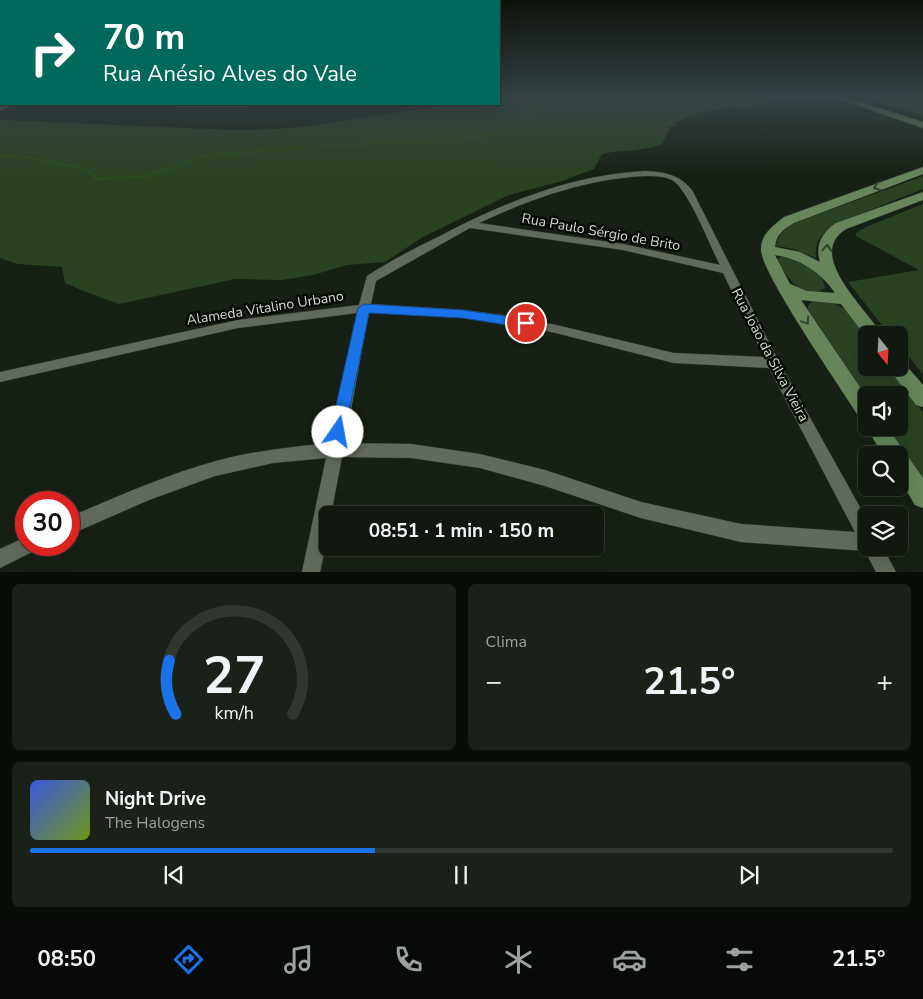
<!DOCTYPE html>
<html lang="pt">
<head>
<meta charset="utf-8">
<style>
	:root { --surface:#11180f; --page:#1a2118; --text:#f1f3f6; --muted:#9ca09e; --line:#30372f; --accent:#1a73e8 }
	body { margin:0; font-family:"Nunito Sans",sans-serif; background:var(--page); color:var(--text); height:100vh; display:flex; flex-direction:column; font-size:19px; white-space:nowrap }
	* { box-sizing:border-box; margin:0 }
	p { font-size:16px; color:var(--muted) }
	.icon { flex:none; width:28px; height:28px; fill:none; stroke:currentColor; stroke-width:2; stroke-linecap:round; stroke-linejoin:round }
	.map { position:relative; height:572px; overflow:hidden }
	.sheet { display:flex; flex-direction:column; gap:12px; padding:12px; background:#090d08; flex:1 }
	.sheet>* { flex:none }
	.hud { position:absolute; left:0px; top:0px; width:500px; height:105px; box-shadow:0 5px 20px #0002,0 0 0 1px var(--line); background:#00695c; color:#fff; overflow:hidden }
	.needle { width:32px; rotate:162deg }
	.buttons { position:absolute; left:858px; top:326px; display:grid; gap:10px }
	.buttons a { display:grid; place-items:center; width:50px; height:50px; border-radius:8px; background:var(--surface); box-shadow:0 5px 20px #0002,0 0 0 1px var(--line); font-size:25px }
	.speed { position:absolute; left:15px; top:491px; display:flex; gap:10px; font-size:25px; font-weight:700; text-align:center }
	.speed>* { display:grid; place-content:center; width:65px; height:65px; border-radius:50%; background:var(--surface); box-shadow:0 5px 20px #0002,0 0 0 1px var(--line); line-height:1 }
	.speed .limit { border:8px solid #d22; background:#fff; color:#111 }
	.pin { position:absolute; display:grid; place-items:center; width:42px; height:42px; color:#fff; margin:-21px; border:2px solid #fff; border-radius:50%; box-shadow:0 1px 5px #0007 }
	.me { position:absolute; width:55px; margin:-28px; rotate:12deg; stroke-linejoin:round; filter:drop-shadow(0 0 4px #0008) }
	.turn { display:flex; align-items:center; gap:18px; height:105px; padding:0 20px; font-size:22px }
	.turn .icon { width:65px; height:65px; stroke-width:2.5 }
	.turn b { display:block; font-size:35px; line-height:42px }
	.big { font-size:38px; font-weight:700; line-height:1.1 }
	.sheet .tile { flex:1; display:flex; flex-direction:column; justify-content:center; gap:8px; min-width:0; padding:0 18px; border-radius:8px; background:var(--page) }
	.sheet .dial { align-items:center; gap:0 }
	.dial svg { height:130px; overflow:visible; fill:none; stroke:var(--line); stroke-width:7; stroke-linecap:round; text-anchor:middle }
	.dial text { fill:var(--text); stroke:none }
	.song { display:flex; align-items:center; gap:15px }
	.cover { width:60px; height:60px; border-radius:8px; background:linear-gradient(135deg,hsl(230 70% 55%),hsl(80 70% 35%)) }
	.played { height:5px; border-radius:2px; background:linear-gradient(90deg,var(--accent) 40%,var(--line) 40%) }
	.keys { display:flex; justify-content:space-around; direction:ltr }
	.heat { display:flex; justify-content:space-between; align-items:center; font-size:28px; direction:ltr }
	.sheet .tiles { flex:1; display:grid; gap:12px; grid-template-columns:1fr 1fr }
	.tile:last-child { grid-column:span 2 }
	.trip { position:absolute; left:319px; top:506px; width:285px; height:50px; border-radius:8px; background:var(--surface); box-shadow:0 5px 20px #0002,0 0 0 1px var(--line); font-weight:700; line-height:50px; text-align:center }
	.tabs { display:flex; height:80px; justify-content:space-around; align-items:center; background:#070a06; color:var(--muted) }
	.tabs .icon { width:35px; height:35px }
	.tabs .active { color:var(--accent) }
	.tabs b { font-size:22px; color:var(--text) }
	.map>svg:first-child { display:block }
</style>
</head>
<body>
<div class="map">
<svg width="923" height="572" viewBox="0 0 923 572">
	<rect width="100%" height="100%" fill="#172014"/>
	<!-- green -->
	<g fill="#2b4222">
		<path d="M499 96H819L839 102H766L747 108 731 107 704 112 677 121 675 127 665 126 670 128 662 144C643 152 622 149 602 154L594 169 562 181 509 195 423 237 385 262 347 265 313 275 282 280 235 279 119 304 86 292 65 283 62 267 18 264 0 258V120L233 130 274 129 301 127 455 104H499Z"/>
		<polygon points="860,96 923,96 923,116"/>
		<path d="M923 176V189L835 224C822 232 814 242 816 258L794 249 776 246C779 234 784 229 795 223Z"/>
		<polygon points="923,204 923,374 899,345 899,335 890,335 848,282 919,270 856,236 856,233 866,227"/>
		<path d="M783 256C801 262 822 266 825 288 804 301 788 278 778 263L777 259Z"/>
		<polygon points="813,301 829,301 848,311 866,336 866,368 890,368 923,412 923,481 887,428 899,428 899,395 866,396 808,309 808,305"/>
	</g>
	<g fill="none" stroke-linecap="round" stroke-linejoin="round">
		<!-- stream-far1 -->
		<g stroke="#294c1b" stroke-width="2.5">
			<polyline points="779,96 835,99"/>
			<polyline points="0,156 25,157 86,169 90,173"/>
			<polyline points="158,173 204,156 306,147 440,141 508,133 536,106 588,96"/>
		</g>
		<!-- stream -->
		<polyline stroke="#294c1b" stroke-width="3" points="89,171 97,179 148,176 161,171"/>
		<!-- street casing -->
		<g stroke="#323830" stroke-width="1">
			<g id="street">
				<polygon points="6,104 14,104 0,111 0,107"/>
				<path d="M645 171C664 172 679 174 692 190L779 362 866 518V548H883L896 572H876L865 551 741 542 641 518 545 486 480 468 411 458 342 457 331 515H328V534L320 572H302L326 458 273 463 215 476 149 500 69 535V517C117 497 165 475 216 461 253 451 291 447 329 443L357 313 238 328 0 382V372L238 320 359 305 367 276C390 261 415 248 440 236 505 202 571 175 645 171ZM645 176C654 176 664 176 672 180 689 190 710 246 720 265L623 244 479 223C533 198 586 179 645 176ZM470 228 623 250 723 273 764 357 674 353 556 325 511 316 463 310 371 304 376 281ZM369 312 463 318 511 324 556 333 674 363 769 368 855 532 741 524 641 502 545 470 480 454 411 444 345 443Z"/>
				<polygon points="26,537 26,545 37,545 34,551 0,568 0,549"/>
			</g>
		</g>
		<!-- secondary casing -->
		<g stroke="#323830" stroke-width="1">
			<polygon id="secondary" points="174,104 249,104 245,107 178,107"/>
		</g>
		<!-- primary casing -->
		<g stroke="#323830" stroke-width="1">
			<g id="primary">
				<polygon points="830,96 843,96 923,122 923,128"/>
				<path d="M923 167V174L794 223C784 229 776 234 775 247L800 252 820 262C815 245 822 232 836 223L923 192V200L846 229C804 255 868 310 882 335H866V337L841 304 801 300 866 396V419L859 417C842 389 760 272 761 249 761 234 773 226 784 217ZM775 255C799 258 822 273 835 293L807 291 790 284Z"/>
				<polygon points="899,361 904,363 923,385 923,407 916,405 892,373 889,368 899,368"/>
				<polygon points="867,428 888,428 923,478 923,508 915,505 899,478 899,455 883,455"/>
			</g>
		</g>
		<!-- street -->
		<use href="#street" fill="#616b5d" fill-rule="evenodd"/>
		<!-- secondary -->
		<use href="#secondary" fill="#616b5d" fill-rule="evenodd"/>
		<!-- primary -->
		<use href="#primary" fill="#66865a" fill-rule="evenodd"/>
	</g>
	<!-- one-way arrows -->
	<defs><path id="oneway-chevron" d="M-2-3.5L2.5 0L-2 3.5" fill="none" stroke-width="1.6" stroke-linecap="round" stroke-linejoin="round" transform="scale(1.25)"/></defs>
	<g stroke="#31412b">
		<use href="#oneway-chevron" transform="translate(877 187) rotate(160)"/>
		<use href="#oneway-chevron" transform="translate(827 248) rotate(-86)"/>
		<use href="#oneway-chevron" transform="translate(806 321) rotate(56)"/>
	</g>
	<!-- sky -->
	<linearGradient id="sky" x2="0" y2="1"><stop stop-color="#0d120b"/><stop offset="0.55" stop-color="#364245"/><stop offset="1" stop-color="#364245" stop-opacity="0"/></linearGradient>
	<rect width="923" height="176" fill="url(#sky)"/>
	<!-- route -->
	<polygon fill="#1a73e8" stroke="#114b97" points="364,304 463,310 526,319 532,323 526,328 463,318 369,313 345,432 343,437 338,439 332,437 330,432 358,308"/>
	<g text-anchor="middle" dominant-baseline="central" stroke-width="5" stroke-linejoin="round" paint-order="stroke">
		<!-- street labels -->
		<g font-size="14" fill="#d3dad1" stroke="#060905">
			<text transform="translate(601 232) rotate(10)">Rua Paulo Sérgio de Brito</text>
			<text transform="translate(265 308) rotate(-9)">Alameda Vitalino Urbano</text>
			<text transform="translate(770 355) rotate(62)">Rua João da Silva Vieira</text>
		</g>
	</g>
</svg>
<div class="buttons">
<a><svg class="needle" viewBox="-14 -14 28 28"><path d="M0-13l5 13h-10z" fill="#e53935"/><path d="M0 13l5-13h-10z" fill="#9ca09e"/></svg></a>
<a><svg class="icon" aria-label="sound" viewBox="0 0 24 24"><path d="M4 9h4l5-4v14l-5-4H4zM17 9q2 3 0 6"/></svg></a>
<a><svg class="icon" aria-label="search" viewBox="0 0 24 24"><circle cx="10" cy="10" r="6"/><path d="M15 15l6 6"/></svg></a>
<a><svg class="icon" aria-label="layers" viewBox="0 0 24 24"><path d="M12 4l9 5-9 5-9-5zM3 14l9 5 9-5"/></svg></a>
</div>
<div class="speed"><div class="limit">30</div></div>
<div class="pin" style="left:526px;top:323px;background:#d93025"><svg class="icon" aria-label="arrive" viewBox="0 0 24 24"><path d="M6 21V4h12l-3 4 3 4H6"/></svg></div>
<svg class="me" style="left:338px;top:432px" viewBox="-20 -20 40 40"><circle r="19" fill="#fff"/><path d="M0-13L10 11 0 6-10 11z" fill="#1a73e8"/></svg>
<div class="trip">08:51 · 1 min · 150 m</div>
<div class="hud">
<div class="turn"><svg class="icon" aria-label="right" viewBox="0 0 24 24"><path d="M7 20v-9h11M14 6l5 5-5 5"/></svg><div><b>70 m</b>Rua Anésio Alves do Vale</div></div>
</div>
</div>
<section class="sheet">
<div class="tiles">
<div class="tile dial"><svg viewBox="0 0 100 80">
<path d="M14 69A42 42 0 1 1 86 69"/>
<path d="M14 69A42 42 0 0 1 10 36" stroke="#1a73e8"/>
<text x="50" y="56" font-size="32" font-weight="700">27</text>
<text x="50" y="72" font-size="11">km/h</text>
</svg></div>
<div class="tile"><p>Clima</p>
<div class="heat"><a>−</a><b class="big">21.5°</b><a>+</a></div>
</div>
<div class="tile">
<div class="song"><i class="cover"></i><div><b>Night Drive</b><p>The Halogens</p></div></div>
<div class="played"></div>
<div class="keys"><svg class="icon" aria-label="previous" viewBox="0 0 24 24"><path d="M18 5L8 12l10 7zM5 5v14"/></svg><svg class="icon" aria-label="pause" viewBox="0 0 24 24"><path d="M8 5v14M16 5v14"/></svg><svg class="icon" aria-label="next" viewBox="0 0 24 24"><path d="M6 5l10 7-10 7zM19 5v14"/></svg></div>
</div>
</div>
</section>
<nav class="tabs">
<b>08:50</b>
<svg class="icon active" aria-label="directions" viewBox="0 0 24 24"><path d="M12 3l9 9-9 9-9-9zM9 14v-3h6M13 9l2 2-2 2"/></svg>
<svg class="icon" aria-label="music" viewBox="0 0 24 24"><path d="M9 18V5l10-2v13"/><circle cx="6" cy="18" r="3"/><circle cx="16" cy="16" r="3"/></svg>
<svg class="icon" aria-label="phone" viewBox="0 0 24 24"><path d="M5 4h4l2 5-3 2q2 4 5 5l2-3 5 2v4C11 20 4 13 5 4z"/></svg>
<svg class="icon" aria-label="climate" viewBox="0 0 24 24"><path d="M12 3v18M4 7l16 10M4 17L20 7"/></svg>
<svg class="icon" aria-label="car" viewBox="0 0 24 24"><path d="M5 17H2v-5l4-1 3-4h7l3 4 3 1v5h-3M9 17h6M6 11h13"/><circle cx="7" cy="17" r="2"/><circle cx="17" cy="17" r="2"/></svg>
<svg class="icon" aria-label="filters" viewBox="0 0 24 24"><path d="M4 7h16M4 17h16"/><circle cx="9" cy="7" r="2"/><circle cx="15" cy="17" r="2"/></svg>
<b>21.5°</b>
</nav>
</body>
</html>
